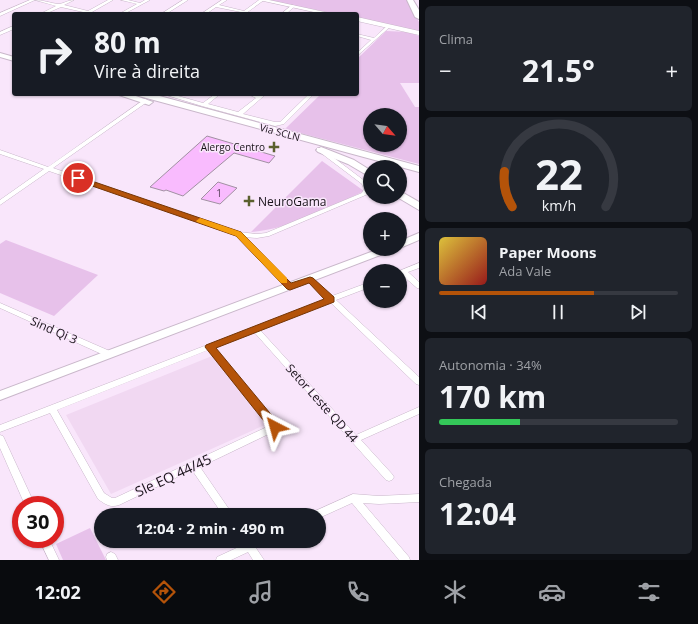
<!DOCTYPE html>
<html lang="pt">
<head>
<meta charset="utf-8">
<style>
	:root { --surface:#171b24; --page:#20242c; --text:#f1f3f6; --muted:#9ea1a6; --line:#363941; --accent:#b45309 }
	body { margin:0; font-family:"Open Sans",sans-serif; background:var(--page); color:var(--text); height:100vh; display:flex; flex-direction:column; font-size:15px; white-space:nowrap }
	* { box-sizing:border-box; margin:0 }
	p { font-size:13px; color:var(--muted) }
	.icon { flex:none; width:22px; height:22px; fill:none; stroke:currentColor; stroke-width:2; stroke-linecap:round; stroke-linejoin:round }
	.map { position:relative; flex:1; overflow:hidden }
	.side { display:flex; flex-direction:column; gap:6px; padding:6px; background:#0d0f14; width:279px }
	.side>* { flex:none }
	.top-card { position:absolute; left:12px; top:12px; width:347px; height:84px; border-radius:4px; box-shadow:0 1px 3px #0004; background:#171b24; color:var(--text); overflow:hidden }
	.needle { width:26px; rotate:118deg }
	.controls { position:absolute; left:363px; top:108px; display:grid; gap:8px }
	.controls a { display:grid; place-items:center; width:44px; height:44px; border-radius:50%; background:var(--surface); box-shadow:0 1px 3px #0004; font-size:20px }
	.speed { position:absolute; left:12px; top:496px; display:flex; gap:8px; font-size:20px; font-weight:700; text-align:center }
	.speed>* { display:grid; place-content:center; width:52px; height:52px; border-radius:50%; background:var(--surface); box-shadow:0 1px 3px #0004; line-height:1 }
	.speed .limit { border:6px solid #d22; background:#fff; color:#111 }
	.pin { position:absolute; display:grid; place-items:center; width:34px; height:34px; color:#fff; margin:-17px; border:2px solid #fff; border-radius:50%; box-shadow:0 1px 4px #0007 }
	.me { position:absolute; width:44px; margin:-22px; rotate:321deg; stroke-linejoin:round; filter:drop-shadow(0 0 3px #0008) }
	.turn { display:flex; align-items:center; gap:14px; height:84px; padding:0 16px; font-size:18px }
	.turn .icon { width:52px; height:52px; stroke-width:2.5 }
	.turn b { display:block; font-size:28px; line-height:34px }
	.big { font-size:30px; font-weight:700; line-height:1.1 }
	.side .tile { flex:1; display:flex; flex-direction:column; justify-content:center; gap:6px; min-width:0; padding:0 14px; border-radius:6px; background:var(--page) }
	.side .dial { align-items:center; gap:0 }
	.dial svg { height:104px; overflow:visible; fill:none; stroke:var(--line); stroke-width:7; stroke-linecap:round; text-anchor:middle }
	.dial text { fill:var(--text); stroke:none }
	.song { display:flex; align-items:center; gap:12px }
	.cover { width:48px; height:48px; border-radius:6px; background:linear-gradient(135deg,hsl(50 70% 55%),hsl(0 70% 35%)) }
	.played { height:4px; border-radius:2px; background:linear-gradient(90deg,var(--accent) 65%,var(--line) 65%) }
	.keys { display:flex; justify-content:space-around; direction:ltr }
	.heat { display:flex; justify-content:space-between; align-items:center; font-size:22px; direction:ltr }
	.charge { height:6px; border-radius:3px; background:linear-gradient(90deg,#34c759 34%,var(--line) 0) }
	.trip { position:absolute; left:94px; top:508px; width:232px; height:40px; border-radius:20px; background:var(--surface); box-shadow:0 1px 3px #0004; font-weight:700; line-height:40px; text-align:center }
	.tabs { display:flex; height:64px; justify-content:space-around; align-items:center; background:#090b0e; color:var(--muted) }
	.tabs .icon { width:28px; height:28px }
	.tabs .on { color:var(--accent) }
	.tabs b { font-size:18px; color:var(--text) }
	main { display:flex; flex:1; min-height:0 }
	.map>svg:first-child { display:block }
</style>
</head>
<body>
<main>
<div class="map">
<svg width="419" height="560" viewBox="0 0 419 560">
	<rect width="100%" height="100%" fill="#f9e6fb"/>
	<!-- built -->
	<polygon fill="#f1d8f2" points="212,356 267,424 111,494 66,415"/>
	<!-- green -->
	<g fill="#e7c1ea" fill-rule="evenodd">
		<polygon points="267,0 407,0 419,22 419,31 357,18 357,14 336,14"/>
		<path d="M386 31 408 32 419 36V83H400L415 107H419V164L285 129 321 94H357V59ZM370 115H400V145H370Z"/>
		<path d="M322 161 364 191C329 208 291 229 251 232Z"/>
		<polygon points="6,240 98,275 54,316 0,293 0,244"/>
		<polygon points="90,528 106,560 63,560 56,544"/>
	</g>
	<!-- building -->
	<g fill="#f9bbfe" stroke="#a190a2">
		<polygon points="207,136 275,156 269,163 234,153 183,196 166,190 164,191 150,187"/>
		<polygon points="218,182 237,188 220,204 201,199"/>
	</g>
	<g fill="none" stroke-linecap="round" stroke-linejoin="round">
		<!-- minor casing -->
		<g stroke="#c9b7ca" stroke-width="1">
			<g id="minor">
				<polygon points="30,0 35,0 0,16 0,13"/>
				<path d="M35 0C43 0 50 3 58 4 63 4 68 0 74 0L64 5 88 11 108 0H113L92 12 99 14H92L61 7 45 14H40L56 6Z"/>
				<polygon points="121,0 128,0 140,3 145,0 150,0 124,14 119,14 137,4"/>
				<polygon points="183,0 188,0 166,14 161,14"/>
				<polygon points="222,0 227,0 219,5 244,11 259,0 264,0 245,14 240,14 241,12 216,7 206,14 201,14"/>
				<polygon points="292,5 295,6 286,14 281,14"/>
				<polygon points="388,25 391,26 357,56 357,53 371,40 357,36 357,34 374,38"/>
				<polygon points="13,26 14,26 14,29 0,35 0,32"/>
				<polygon points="163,94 171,94 203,103 215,94 220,94 208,104 238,112 256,98 248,94 259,95 261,94 266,94 243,114 275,122 280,122 309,94 314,94 284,124 275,126 202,106"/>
				<polygon points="145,99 148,101 147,102 53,168 239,232 257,234 266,233 362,193 364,189 362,184 317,150 317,148 321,148 366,182 370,189 368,194 269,236 257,238 244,237 293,285 294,287 293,289 287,289 236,235 49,171 0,205 0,200 44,169 0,154 0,150 48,167"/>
				<polygon points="419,263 419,268 408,272 419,282 419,288 417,288 402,275 400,275 400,271 399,271"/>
				<path d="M308 278H312L332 296 370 282V287L336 300 419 377V385L416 384 330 302 260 330 356 435 419 407V414L361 440 392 474 394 477 392 480 389 481 386 480 254 332 215 348 277 424 278 428 277 430 200 467 233 515H223L192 470 119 505C110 508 105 504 98 499L50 413 0 432V425L326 299 308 282 306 280ZM208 350 269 426 115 498H112L104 493 57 410Z"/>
				<polygon points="0,303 112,352 113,354 112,356 106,356 0,308"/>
				<polygon points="0,435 3,436 4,438 35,505 25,505 0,448"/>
				<polygon points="353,494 379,496 419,494 419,502 379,504 363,503 409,557 410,560 399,560 352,503 319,518 319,515 311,515 313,512"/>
				<polygon points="39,539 49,539 59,560 49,560"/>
				<polygon points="241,541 265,541 263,544 256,548 264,560 253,560 248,552 231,560 216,560 217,557 243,545"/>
				<polygon points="111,552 115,554 118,560 107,560 106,557 107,554"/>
			</g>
		</g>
		<!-- tertiary casing -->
		<g stroke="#c9b7ca" stroke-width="1">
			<g id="tertiary">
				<polygon points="259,0 269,0 334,14 323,14"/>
				<polygon points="357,17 419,31 419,35 357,21"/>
			</g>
		</g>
		<!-- secondary casing -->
		<g stroke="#c9b7ca" stroke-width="2">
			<g id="secondary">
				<polygon points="419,233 419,240 400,248 400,241"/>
				<polygon points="379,249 393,249 391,251 0,400 0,391"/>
			</g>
		</g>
		<!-- primary casing -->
		<g stroke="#c9b7ca" stroke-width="2">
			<g id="primary">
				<polygon points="407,0 413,0 419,10 419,19 415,17"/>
				<polygon points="0,53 14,57 14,61 0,57"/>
				<polygon points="116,94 130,94 153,102 149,105"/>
				<polygon points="138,94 152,94 419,166 419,172 139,96"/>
				<polygon points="321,147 354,160 370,170 370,177 348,164 318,152 316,150"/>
				<polygon points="400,191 419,202 419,210 397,197 400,197"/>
			</g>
		</g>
		<!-- minor -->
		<use href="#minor" fill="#fff" fill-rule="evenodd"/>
		<!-- tertiary -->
		<use href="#tertiary" fill="#fff" fill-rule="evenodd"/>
		<!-- secondary -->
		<use href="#secondary" fill="#fff" fill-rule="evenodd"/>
		<!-- primary -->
		<use href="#primary" fill="#fff" fill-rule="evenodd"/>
	</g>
	<!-- route -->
	<polygon fill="#b45309" stroke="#753606" points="75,177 80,177 241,232 291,283 310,277 313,278 334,297 334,302 216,348 279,424 280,427 279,430 271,430 205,347 206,345 324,299 309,283 290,290 287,289 236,236 75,180"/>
	<!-- slow -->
	<polygon fill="#f59e0b" points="200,218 241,232 287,278 287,283 281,283 236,236 197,222 196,221"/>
	<!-- markers -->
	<g fill="#5b602e" stroke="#f9e6fb" stroke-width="1.5">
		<path d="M272 141h4v4h4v4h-4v4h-4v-4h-4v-4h4z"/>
		<path d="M247 195h4v4h4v4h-4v4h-4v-4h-4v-4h4z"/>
	</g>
	<g text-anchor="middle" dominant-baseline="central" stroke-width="3" stroke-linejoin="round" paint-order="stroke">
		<!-- far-street labels -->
		<g font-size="10" fill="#181219" stroke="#f9e6fb">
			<text transform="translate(280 132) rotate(15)">Via SCLN</text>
		</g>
		<!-- far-poi labels -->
		<g font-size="10" fill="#181219" stroke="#f9e6fb" text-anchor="end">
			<text x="265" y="147">Alergo Centro</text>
		</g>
		<!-- number labels -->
		<g font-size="10" fill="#503c52">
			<text x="219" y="193">1</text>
		</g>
		<!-- poi labels -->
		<g font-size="12" fill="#181219" stroke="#f9e6fb" text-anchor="start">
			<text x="258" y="201">NeuroGama</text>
		</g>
		<!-- street labels -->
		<g font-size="12" fill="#181219" stroke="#f9e6fb">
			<text transform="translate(54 330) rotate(24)">Sind Qi 3</text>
			<text transform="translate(322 403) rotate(48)">Setor Leste QD 44</text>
		</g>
		<!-- near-street labels -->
		<g font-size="14" fill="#181219" stroke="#f9e6fb">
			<text transform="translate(173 475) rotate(-25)">Sle EQ 44/45</text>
		</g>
	</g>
</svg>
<div class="controls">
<a><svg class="needle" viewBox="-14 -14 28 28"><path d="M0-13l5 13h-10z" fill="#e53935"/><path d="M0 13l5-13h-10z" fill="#9ea1a6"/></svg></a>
<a><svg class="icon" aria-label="search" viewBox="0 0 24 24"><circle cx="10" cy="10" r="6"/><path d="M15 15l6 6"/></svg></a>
<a>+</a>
<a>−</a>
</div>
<div class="speed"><div class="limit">30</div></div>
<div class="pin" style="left:78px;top:178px;background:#d93025"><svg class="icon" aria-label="arrive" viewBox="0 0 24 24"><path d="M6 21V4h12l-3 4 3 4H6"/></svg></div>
<svg class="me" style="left:275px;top:427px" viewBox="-20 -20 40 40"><path d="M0-17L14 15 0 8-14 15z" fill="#b45309" stroke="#fff" stroke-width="4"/></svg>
<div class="trip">12:04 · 2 min · 490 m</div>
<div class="top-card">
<div class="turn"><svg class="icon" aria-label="right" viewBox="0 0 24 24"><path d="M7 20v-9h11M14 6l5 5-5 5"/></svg><div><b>80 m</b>Vire à direita</div></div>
</div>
</div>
<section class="side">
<div class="tile"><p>Clima</p>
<div class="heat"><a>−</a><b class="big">21.5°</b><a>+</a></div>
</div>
<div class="tile dial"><svg viewBox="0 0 100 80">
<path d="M14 69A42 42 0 1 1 86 69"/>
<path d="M14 69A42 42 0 0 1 8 42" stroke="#b45309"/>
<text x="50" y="56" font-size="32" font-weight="700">22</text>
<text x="50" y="72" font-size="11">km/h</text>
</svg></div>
<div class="tile">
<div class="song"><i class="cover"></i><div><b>Paper Moons</b><p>Ada Vale</p></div></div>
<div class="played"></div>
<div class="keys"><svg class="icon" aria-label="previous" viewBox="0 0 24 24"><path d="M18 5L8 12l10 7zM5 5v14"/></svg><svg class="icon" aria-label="pause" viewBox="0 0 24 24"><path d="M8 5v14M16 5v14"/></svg><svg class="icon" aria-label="next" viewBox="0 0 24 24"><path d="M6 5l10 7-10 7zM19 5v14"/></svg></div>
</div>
<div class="tile"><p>Autonomia · 34%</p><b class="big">170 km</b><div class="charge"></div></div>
<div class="tile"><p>Chegada</p><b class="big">12:04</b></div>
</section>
</main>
<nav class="tabs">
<b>12:02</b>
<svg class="icon on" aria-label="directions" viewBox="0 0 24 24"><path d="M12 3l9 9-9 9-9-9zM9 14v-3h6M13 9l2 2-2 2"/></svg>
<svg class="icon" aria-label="music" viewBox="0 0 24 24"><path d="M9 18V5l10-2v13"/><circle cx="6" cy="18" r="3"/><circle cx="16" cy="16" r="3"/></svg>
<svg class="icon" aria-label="phone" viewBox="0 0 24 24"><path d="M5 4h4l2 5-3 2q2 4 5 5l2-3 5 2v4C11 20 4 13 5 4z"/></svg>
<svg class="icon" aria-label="climate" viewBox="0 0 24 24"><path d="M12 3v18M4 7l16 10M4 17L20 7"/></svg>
<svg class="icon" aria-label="car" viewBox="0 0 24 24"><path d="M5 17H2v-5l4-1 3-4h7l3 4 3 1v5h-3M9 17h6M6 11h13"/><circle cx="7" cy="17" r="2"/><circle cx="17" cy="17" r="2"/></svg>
<svg class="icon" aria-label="filters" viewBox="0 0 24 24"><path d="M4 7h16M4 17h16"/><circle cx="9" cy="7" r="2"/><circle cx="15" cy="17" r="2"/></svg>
</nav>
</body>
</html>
